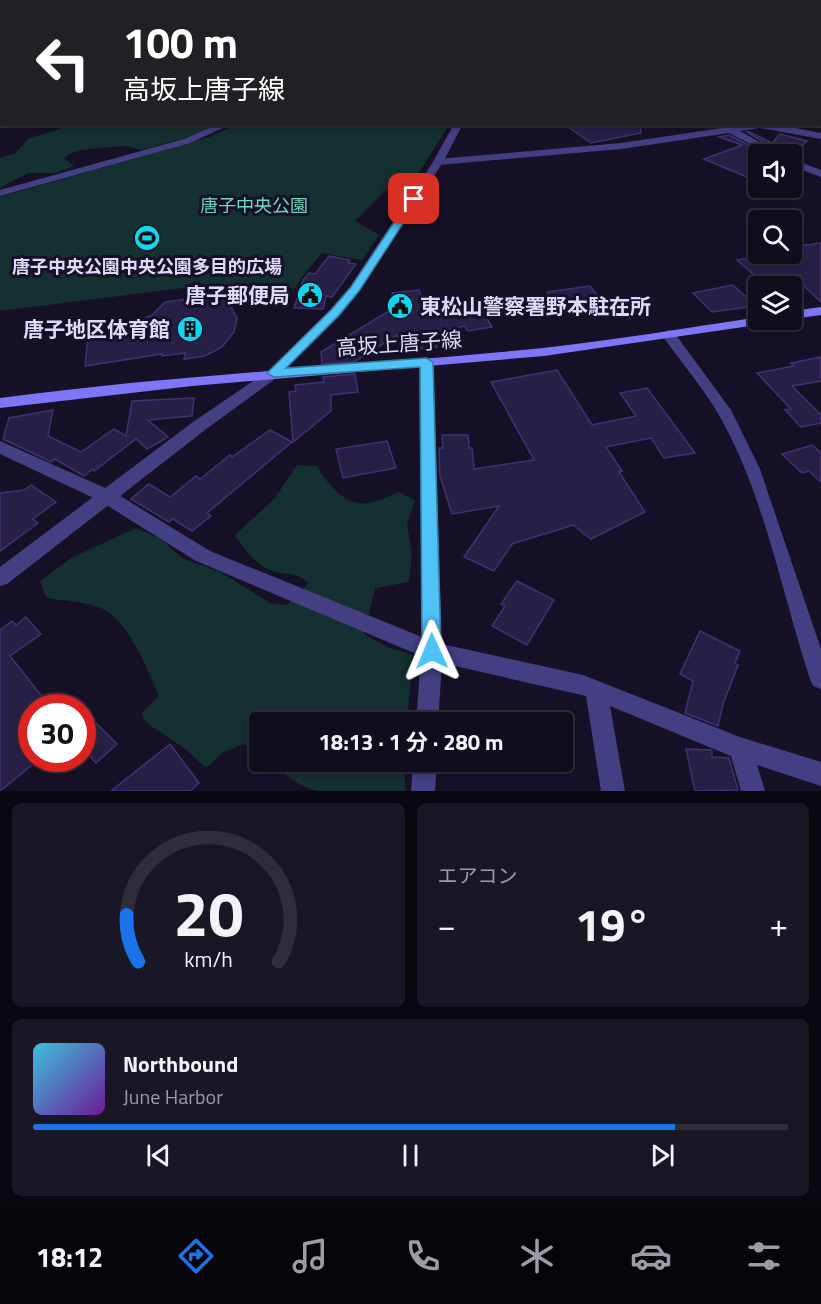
<!DOCTYPE html>
<html lang="ja">
<head>
<meta charset="utf-8">
<style>
	:root { --surface:#100d1d; --page:#191626; --text:#f1f3f6; --muted:#9c9ca4; --line:#302d3b; --accent:#1a73e8 }
	body { margin:0; font-family:"Titillium Web","Noto Sans JP",sans-serif; background:var(--page); color:var(--text); height:100vh; display:flex; flex-direction:column; font-size:22px; white-space:nowrap }
	* { box-sizing:border-box; margin:0 }
	p { font-size:20px; color:var(--muted) }
	.icon { flex:none; width:33px; height:33px; fill:none; stroke:currentColor; stroke-width:2; stroke-linecap:round; stroke-linejoin:round }
	.map { position:relative; height:791px; overflow:hidden }
	.side { display:flex; flex-direction:column; gap:12px; padding:12px; background:#090710; flex:1 }
	.side>* { flex:none }
	.banner { position:absolute; left:0px; top:0px; width:822px; height:126px; box-shadow:0 3px 9px #0003,0 0 0 2px var(--line); background:#202124; color:#fff; overflow:hidden }
	.controls { position:absolute; left:748px; top:144px; display:grid; gap:12px }
	.controls a { display:grid; place-items:center; width:54px; height:54px; border-radius:6px; background:var(--surface); box-shadow:0 3px 9px #0003,0 0 0 2px var(--line); font-size:30px }
	.speed { position:absolute; left:18px; top:694px; display:flex; gap:12px; font-size:30px; font-weight:700; text-align:center }
	.speed>* { display:grid; place-content:center; width:78px; height:78px; border-radius:50%; background:var(--surface); box-shadow:0 3px 9px #0003,0 0 0 2px var(--line); line-height:1 }
	.speed .limit { border:9px solid #d22; background:#fff; color:#111 }
	.pin { position:absolute; display:grid; place-items:center; width:51px; height:51px; color:#fff; margin:-26px; border-radius:12px; box-shadow:0 3px 9px #0006 }
	.me { position:absolute; width:66px; margin:-33px; rotate:359deg; stroke-linejoin:round; filter:drop-shadow(0 0 4px #0008) }
	.turn { display:flex; align-items:center; gap:21px; height:126px; padding:0 24px; font-size:27px }
	.turn .icon { width:78px; height:78px; stroke-width:2.5 }
	.turn b { display:block; font-size:42px; line-height:51px }
	.big { font-size:45px; font-weight:700; line-height:1.1 }
	.side .tile { flex:1; display:flex; flex-direction:column; justify-content:center; gap:9px; min-width:0; padding:0 21px; border-radius:9px; background:var(--page) }
	.side .dial { align-items:center; gap:0 }
	.dial svg { height:156px; overflow:visible; fill:none; stroke:var(--line); stroke-width:7; stroke-linecap:round; text-anchor:middle }
	.dial text { fill:var(--text); stroke:none }
	.song { display:flex; align-items:center; gap:18px }
	.cover { width:72px; height:72px; border-radius:9px; background:linear-gradient(135deg,hsl(190 70% 55%),hsl(280 70% 35%)) }
	.played { height:6px; border-radius:3px; background:linear-gradient(90deg,var(--accent) 85%,var(--line) 85%) }
	.keys { display:flex; justify-content:space-around; direction:ltr }
	.heat { display:flex; justify-content:space-between; align-items:center; font-size:33px; direction:ltr }
	.side .tiles { flex:1; display:grid; gap:12px; grid-template-columns:1fr 1fr }
	.tile:last-child { grid-column:span 2 }
	.trip { position:absolute; left:249px; top:712px; width:324px; height:60px; border-radius:6px; background:var(--surface); box-shadow:0 3px 9px #0003,0 0 0 2px var(--line); font-weight:700; line-height:60px; text-align:center }
	.menu { display:flex; height:96px; justify-content:space-around; align-items:center; background:#06050c; color:var(--muted) }
	.menu .icon { width:42px; height:42px }
	.menu .current { color:var(--accent) }
	.menu b { font-size:27px; color:var(--text) }
	.map>svg:first-child { display:block }
</style>
</head>
<body>
<div class="map">
<svg width="821" height="791" viewBox="0 0 821 791">
	<rect width="100%" height="100%" fill="#161127"/>
	<!-- green -->
	<g fill="#153030">
		<polygon points="72,125 224,125 218,129 141,150 127,146 99,148 76,151 64,158 74,166 55,173 28,173 0,188 0,158 16,153 28,139"/>
		<polygon points="236,125 449,125 406,193 385,191 355,221 379,235 362,260 322,253 301,278 296,288 191,287 0,311 0,197 209,137"/>
		<path d="M297 465 317 466C326 482 345 507 367 503 378 502 389 496 399 492L415 500 407 524 412 554 409 582 375 588 364 634 388 647 413 655 407 723H260L259 751 243 744 222 753 206 768 184 748 148 724 141 714 159 696C147 669 128 617 98 607 82 601 63 601 47 598L40 581 71 558 136 528 161 539 182 558 220 572 270 603 287 605 308 583C297 571 282 576 268 569 253 562 244 548 235 535L275 498Z"/>
		<path d="M272 762H403L406 791H318C299 787 285 775 272 762Z"/>
	</g>
	<!-- building -->
	<g fill="#281f47" stroke="#403271" stroke-width="1.5">
		<polygon points="564,124 640,124 641,133 591,143"/>
		<polygon points="747,132 750,132 772,143 780,134 807,141 792,155 782,154"/>
		<polygon points="729,135 766,154 759,152 759,174 749,178 704,159 742,145 719,137"/>
		<polygon points="821,243 821,302 799,281 767,286 737,260 762,256 753,251 759,251 759,254 792,254 792,247"/>
		<polygon points="329,256 350,260 348,263 356,264 332,297 326,296 323,309 294,308 303,280 309,273 315,274"/>
		<polygon points="733,285 756,306 712,312 693,293"/>
		<polygon points="590,286 603,302 561,310 547,292"/>
		<polygon points="419,290 427,313 480,307 492,327 468,331 465,326 433,332 437,347 401,351 397,335 354,362 322,364 321,352 396,307 392,293"/>
		<polygon points="217,295 229,303 237,318 234,332 222,347 205,356 184,359 185,353 162,356 162,354 85,366 88,336 146,329 146,317 151,316 165,302"/>
		<polygon points="821,357 821,381 792,386 821,415 821,423 801,427 785,410 791,409 757,373 794,366 791,363"/>
		<polygon points="557,370 592,425 636,416 620,393 647,388 695,453 664,458 651,438 606,447 622,471 619,472 645,512 591,539 573,525 512,544 494,571 464,557 499,506 452,514 440,476 439,448 443,448 442,435 468,435 469,448 472,448 474,469 534,460 491,382"/>
		<polygon points="355,374 358,392 331,395 331,411 293,442 289,392 296,391 295,385 324,382 323,377"/>
		<polygon points="194,398 192,416 148,420 168,437 147,449 136,439 94,471 92,469 84,476 55,459 51,462 3,439 9,418 53,410 48,436 81,452 114,429 126,436 132,401"/>
		<polygon points="270,430 292,442 207,513 211,516 192,531 173,519 169,522 131,499 149,484 170,497 196,476 200,479 230,455 232,457"/>
		<polygon points="387,441 396,468 343,478 336,449"/>
		<polygon points="812,445 821,453 821,482 809,471 802,473 782,454"/>
		<polygon points="31,485 56,502 33,519 38,523 0,551 0,493 24,490"/>
		<polygon points="517,581 554,600 527,645 492,626 505,606 501,604"/>
		<polygon points="26,617 41,634 10,656 51,708 32,708 32,765 0,791 0,630 12,621 16,625"/>
		<polygon points="700,631 740,651 735,663 738,665 723,704 718,726 685,713 693,681 680,674"/>
		<polygon points="82,709 117,744 96,763 82,747"/>
		<polygon points="170,744 199,783 190,791 111,791"/>
		<polygon points="686,749 712,750 712,757 729,758 738,790 695,791"/>
	</g>
	<g fill="none" stroke-linecap="round" stroke-linejoin="round">
		<!-- minor -->
		<g fill="#443f83" fill-rule="evenodd">
			<polygon points="3,0 15,0 1,3"/>
			<polygon points="85,0 92,0 93,2 86,2"/>
			<rect x="820" y="55" width="1" height="4"/>
			<rect x="820" y="77" width="1" height="4"/>
			<rect x="820" y="115" width="1" height="6"/>
			<polygon points="219,124 232,124 190,143 0,196 0,190 184,139"/>
			<polygon points="749,124 775,124 821,133 821,139 760,128 740,131 780,154 770,154 729,133 621,149 438,165 433,162 438,159 621,143"/>
			<polygon points="792,159 821,170 821,177 792,166"/>
			<polygon points="426,358 433,362 442,644 583,675 740,737 821,762 821,786 757,765 765,791 741,791 731,756 610,706 625,791 601,791 586,696 442,663 438,723 416,723 421,656 196,561 100,501 0,454 0,441 112,491 210,551 422,637 419,362"/>
			<polygon points="413,762 437,762 435,791 411,791"/>
		</g>
		<!-- tertiary -->
		<g fill="#443f83" fill-rule="evenodd">
			<polygon points="208,0 214,0 207,2"/>
			<polygon points="238,0 249,2 239,2"/>
			<polygon points="0,90 2,90 0,95"/>
			<polygon points="454,124 463,124 443,162 361,289 340,316 279,376 205,430 7,584 0,586 0,567 193,422 269,370 330,310 350,287 433,162"/>
			<path d="M668 330 673 331 731 410 760 469 821 649V689L813 686 810 679C783 597 766 504 726 428 709 394 683 365 661 334Z"/>
		</g>
		<!-- secondary -->
		<g fill="#7d77f7" fill-rule="evenodd">
			<polygon points="821,307 821,315 792,319 792,311"/>
			<path d="M759 317V320H771L764 324 544 356 192 386 0 408V398C180 374 362 366 543 348 615 340 687 328 759 317Z"/>
		</g>
	</g>
	<!-- route -->
	<polygon fill="#4fc3f7" stroke="#337fa1" stroke-width="1.5" points="414,196 419,199 359,291 339,315 286,368 426,358 433,362 441,651 438,657 432,659 425,657 422,651 420,367 274,377 267,373 331,310 351,287 411,197"/>
	<!-- icons -->
	<defs>
		<g id="stadium-disc" transform="scale(1.35)"><circle r="9.5" fill="#12d5f0" stroke="#161127"/><path d="M0-5a6.5 5 0 1 0 0 10a6.5 5 0 1 0 0-10ZM-3.5-1.8h7v3.6h-7Z" fill="#111"/></g>
		<g id="civic-disc" transform="scale(1.35)"><circle r="9.5" fill="#12d5f0" stroke="#161127"/><path d="M-.6-6.5H3V-4.5H.6V-3L4-1V1h2V6H-6V1h2V-1L-.6-3ZM-1.2 2.5V6h2.4V2.5Z" fill="#111"/></g>
		<g id="building-disc" transform="scale(1.35)"><circle r="9.5" fill="#12d5f0" stroke="#161127"/><path d="M-4-6H4V6H1V3H-1V6H-4ZM-2.5-4.3h1.7v1.8h-1.7ZM.8-4.3h1.7v1.8H.8ZM-2.5-1h1.7V.8h-1.7ZM.8-1h1.7V.8H.8Z" fill="#111"/></g>
	</defs>
	<g fill-rule="evenodd">
		<use href="#stadium-disc" x="147" y="238"/>
		<use href="#civic-disc" x="310" y="295"/>
		<use href="#civic-disc" x="400" y="306"/>
		<use href="#building-disc" x="190" y="329"/>
	</g>
	<g text-anchor="middle" dominant-baseline="central" stroke-width="6" stroke-linejoin="round" paint-order="stroke">
		<!-- far-park labels -->
		<g font-size="18" fill="#69d9c0" stroke="#161127">
			<text x="254" y="205">唐子中央公園</text>
		</g>
		<!-- far-poi labels -->
		<g font-size="18" font-weight="bold" fill="#dedafd" stroke="#161127">
			<text x="147" y="266">唐子中央公園中央公園多目的広場</text>
		</g>
		<!-- poi labels -->
		<g font-size="21" font-weight="bold" fill="#dedafd" stroke="#161127" text-anchor="end">
			<text x="290" y="295">唐子郵便局</text>
			<text x="420" y="306" text-anchor="start">東松山警察署野本駐在所</text>
			<text x="170" y="329">唐子地区体育館</text>
		</g>
		<!-- street labels -->
		<g font-size="21" fill="#dedafd" stroke="#161127">
			<text transform="translate(399 343) rotate(-4)">高坂上唐子線</text>
		</g>
	</g>
</svg>
<div class="controls">
<a><svg class="icon" aria-label="sound" viewBox="0 0 24 24"><path d="M4 9h4l5-4v14l-5-4H4zM17 9q2 3 0 6"/></svg></a>
<a><svg class="icon" aria-label="search" viewBox="0 0 24 24"><circle cx="10" cy="10" r="6"/><path d="M15 15l6 6"/></svg></a>
<a><svg class="icon" aria-label="layers" viewBox="0 0 24 24"><path d="M12 4l9 5-9 5-9-5zM3 14l9 5 9-5"/></svg></a>
</div>
<div class="speed"><div class="limit">30</div></div>
<div class="pin" style="left:414px;top:199px;background:#d93025"><svg class="icon" aria-label="arrive" viewBox="0 0 24 24"><path d="M6 21V4h12l-3 4 3 4H6"/></svg></div>
<svg class="me" style="left:432px;top:651px" viewBox="-20 -20 40 40"><path d="M0-17L14 15 0 8-14 15z" fill="#4fc3f7" stroke="#fff" stroke-width="4"/></svg>
<div class="trip">18:13 · 1 分 · 280 m</div>
<div class="banner">
<div class="turn"><svg class="icon" aria-label="left" viewBox="0 0 24 24"><path d="M17 20v-9H6M10 6l-5 5 5 5"/></svg><div><b>100 m</b>高坂上唐子線</div></div>
</div>
</div>
<section class="side">
<div class="tiles">
<div class="tile dial"><svg viewBox="0 0 100 80">
<path d="M14 69A42 42 0 1 1 86 69"/>
<path d="M14 69A42 42 0 0 1 8 45" stroke="#1a73e8"/>
<text x="50" y="56" font-size="32" font-weight="700">20</text>
<text x="50" y="72" font-size="11">km/h</text>
</svg></div>
<div class="tile"><p>エアコン</p>
<div class="heat"><a>−</a><b class="big">19°</b><a>+</a></div>
</div>
<div class="tile">
<div class="song"><i class="cover"></i><div><b>Northbound</b><p>June Harbor</p></div></div>
<div class="played"></div>
<div class="keys"><svg class="icon" aria-label="previous" viewBox="0 0 24 24"><path d="M18 5L8 12l10 7zM5 5v14"/></svg><svg class="icon" aria-label="pause" viewBox="0 0 24 24"><path d="M8 5v14M16 5v14"/></svg><svg class="icon" aria-label="next" viewBox="0 0 24 24"><path d="M6 5l10 7-10 7zM19 5v14"/></svg></div>
</div>
</div>
</section>
<nav class="menu">
<b>18:12</b>
<svg class="icon current" aria-label="directions" viewBox="0 0 24 24"><path d="M12 3l9 9-9 9-9-9zM9 14v-3h6M13 9l2 2-2 2"/></svg>
<svg class="icon" aria-label="music" viewBox="0 0 24 24"><path d="M9 18V5l10-2v13"/><circle cx="6" cy="18" r="3"/><circle cx="16" cy="16" r="3"/></svg>
<svg class="icon" aria-label="phone" viewBox="0 0 24 24"><path d="M5 4h4l2 5-3 2q2 4 5 5l2-3 5 2v4C11 20 4 13 5 4z"/></svg>
<svg class="icon" aria-label="climate" viewBox="0 0 24 24"><path d="M12 3v18M4 7l16 10M4 17L20 7"/></svg>
<svg class="icon" aria-label="car" viewBox="0 0 24 24"><path d="M5 17H2v-5l4-1 3-4h7l3 4 3 1v5h-3M9 17h6M6 11h13"/><circle cx="7" cy="17" r="2"/><circle cx="17" cy="17" r="2"/></svg>
<svg class="icon" aria-label="filters" viewBox="0 0 24 24"><path d="M4 7h16M4 17h16"/><circle cx="9" cy="7" r="2"/><circle cx="15" cy="17" r="2"/></svg>
</nav>
</body>
</html>
